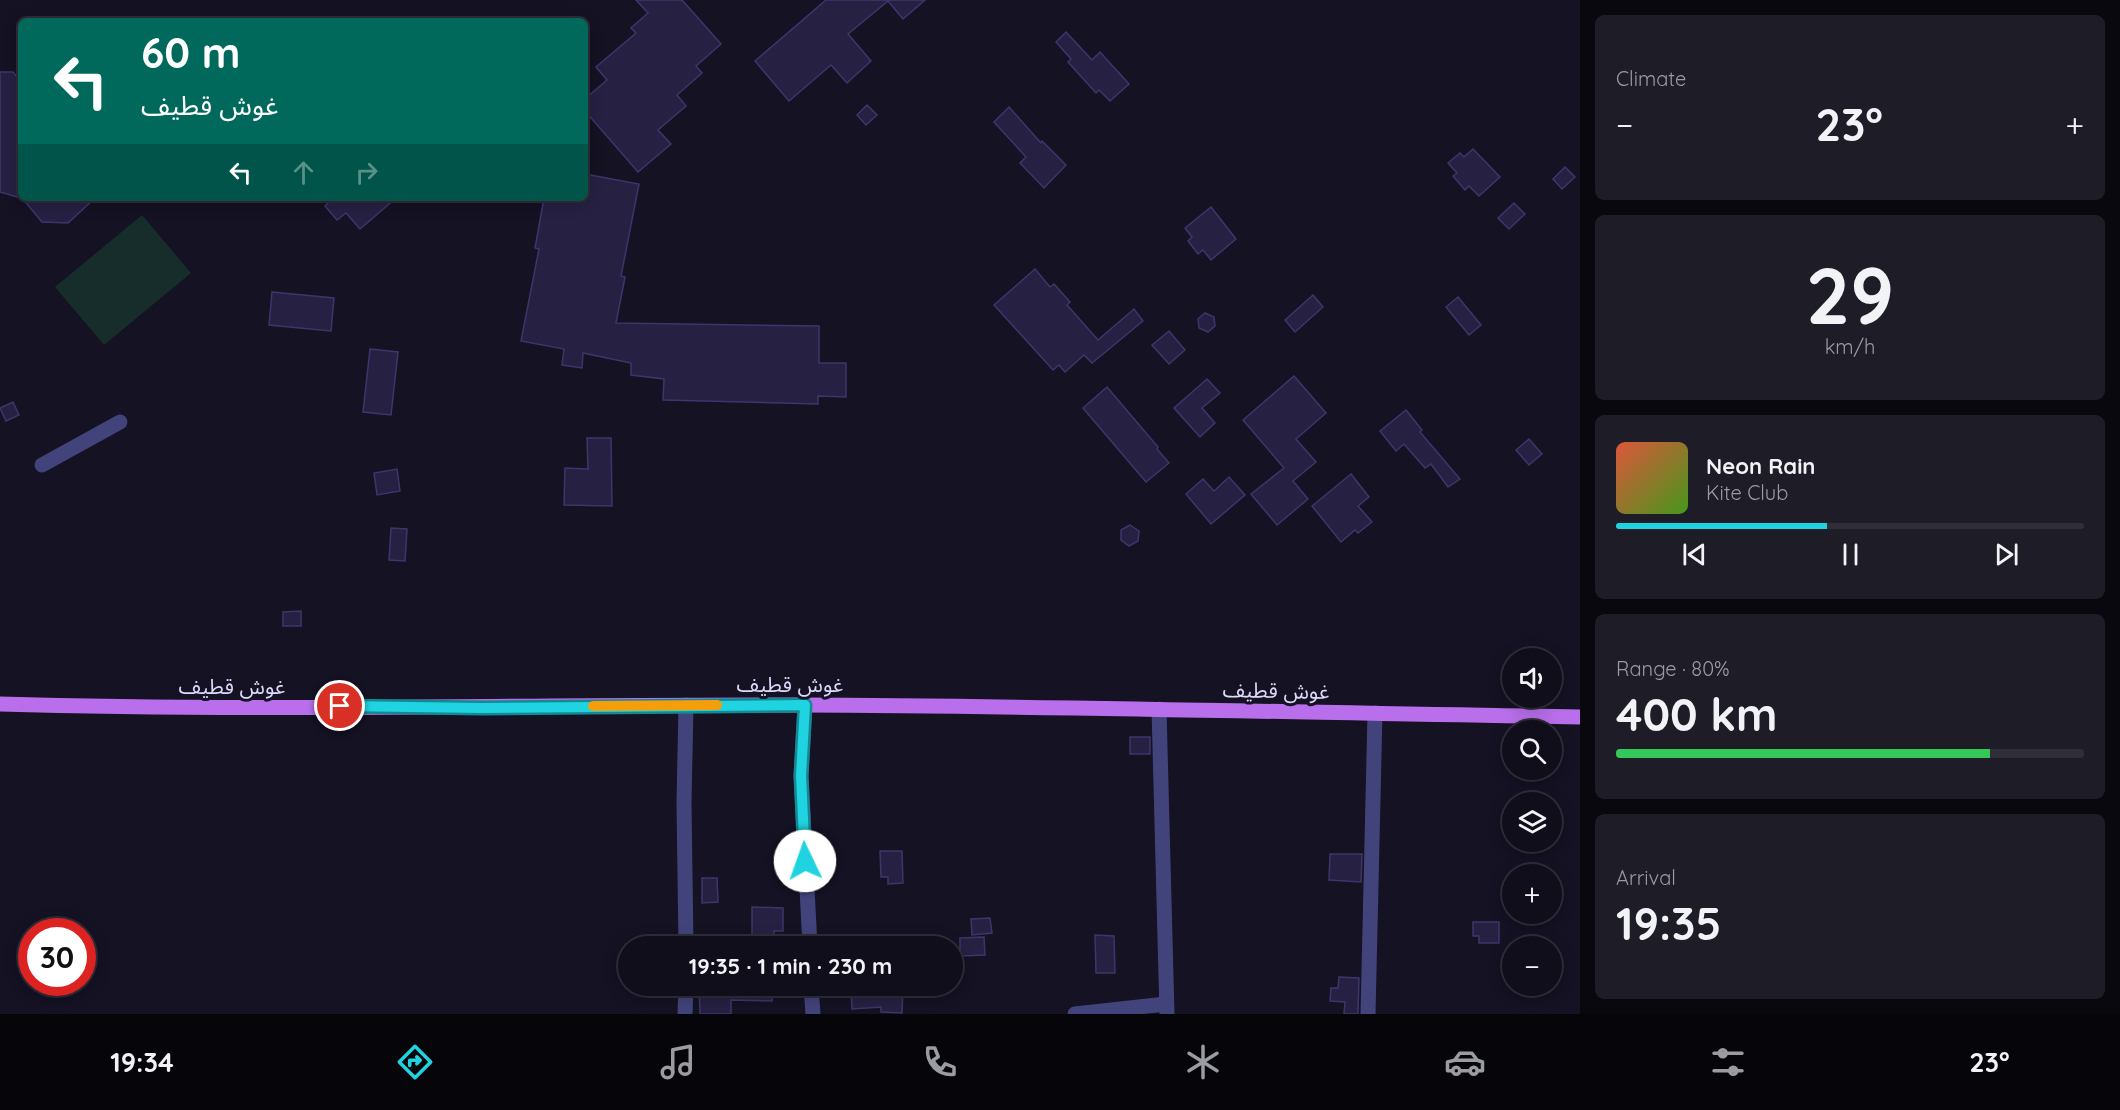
<!DOCTYPE html>
<html lang="en">
<head>
<meta charset="utf-8">
<style>
	:root { --surface:#0f0e1a; --page:#1d1c27; --text:#f1f3f6; --muted:#9b9ca2; --line:#2f2e39; --accent:#1fd3e0 }
	body { margin:0; font-family:Quicksand,"Noto Sans Arabic",sans-serif; background:var(--page); color:var(--text); height:100vh; display:flex; flex-direction:column; font-size:22px; white-space:nowrap }
	* { box-sizing:border-box; margin:0 }
	p { font-size:20px; color:var(--muted) }
	.icon { flex:none; width:33px; height:33px; fill:none; stroke:currentColor; stroke-width:2; stroke-linecap:round; stroke-linejoin:round }
	.map { position:relative; flex:1; overflow:hidden }
	.sheet { display:flex; flex-direction:column; gap:15px; padding:15px; background:#08080e; width:540px }
	.sheet>* { flex:none }
	.hud { position:absolute; left:18px; top:18px; width:570px; height:183px; border-radius:9px; box-shadow:0 3px 15px #0003,0 0 0 2px var(--line); background:#00695c; color:#fff; overflow:hidden }
	.tools { position:absolute; left:1502px; top:648px; display:grid; gap:12px }
	.tools a { display:grid; place-items:center; width:60px; height:60px; border-radius:50%; background:var(--surface); box-shadow:0 3px 15px #0003,0 0 0 2px var(--line); font-size:30px }
	.speed { position:absolute; left:18px; top:918px; display:flex; gap:12px; font-size:30px; font-weight:700; text-align:center }
	.speed>* { display:grid; place-content:center; width:78px; height:78px; border-radius:50%; background:var(--surface); box-shadow:0 3px 15px #0003,0 0 0 2px var(--line); line-height:1 }
	.speed .limit { border:9px solid #d22; background:#fff; color:#111 }
	.pin { position:absolute; display:grid; place-items:center; width:51px; height:51px; color:#fff; margin:-26px; border:3px solid #fff; border-radius:50%; box-shadow:0 2px 6px #0007 }
	.me { position:absolute; width:66px; margin:-33px; rotate:357deg; stroke-linejoin:round; filter:drop-shadow(0 0 4px #0008) }
	.turn { display:flex; align-items:center; gap:21px; height:126px; padding:0 24px; font-size:27px }
	.turn .icon { width:78px; height:78px; stroke-width:2.5 }
	.turn b { display:block; font-size:42px; line-height:51px }
	.lanes { display:flex; align-items:center; height:57px; padding:0 24px; background:#0003; justify-content:center; gap:30px; direction:ltr }
	.lanes .off { opacity:.35 }
	.big { font-size:45px; font-weight:700; line-height:1.1 }
	.sheet .widget { flex:1; display:flex; flex-direction:column; justify-content:center; gap:9px; min-width:0; padding:0 21px; border-radius:9px; background:var(--page) }
	.sheet .dial { align-items:center; gap:0 }
	.dial b { font-size:78px; line-height:1 }
	.song { display:flex; align-items:center; gap:18px }
	.cover { width:72px; height:72px; border-radius:9px; background:linear-gradient(135deg,hsl(10 70% 55%),hsl(100 70% 35%)) }
	.played { height:6px; border-radius:3px; background:linear-gradient(90deg,var(--accent) 45%,var(--line) 45%) }
	.keys { display:flex; justify-content:space-around; direction:ltr }
	.heat { display:flex; justify-content:space-between; align-items:center; font-size:33px; direction:ltr }
	.charge { height:9px; border-radius:4px; background:linear-gradient(90deg,#34c759 80%,var(--line) 0) }
	.trip { position:absolute; left:618px; top:936px; width:345px; height:60px; border-radius:30px; background:var(--surface); box-shadow:0 3px 15px #0003,0 0 0 2px var(--line); font-weight:700; line-height:60px; text-align:center }
	.menu { display:flex; height:96px; justify-content:space-around; align-items:center; background:#06060a; color:var(--muted) }
	.menu .icon { width:42px; height:42px }
	.menu .on { color:var(--accent) }
	.menu b { font-size:27px; color:var(--text) }
	main { display:flex; flex:1; min-height:0 }
	.map>svg:first-child { display:block }
</style>
</head>
<body>
<main>
<div class="map">
<svg width="1580" height="1014" viewBox="0 0 1580 1014">
	<rect width="100%" height="100%" fill="#141223"/>
	<!-- green -->
	<polygon fill="#162d2b" points="142,215 191,273 104,345 55,287"/>
	<!-- building -->
	<g fill="#262042" stroke="#3e366b" stroke-width="1.5">
		<polygon points="636,0 682,0 721,44 696,66 702,73 677,95 686,106 658,130 671,144 638,172 585,111 585,99 607,80 596,67 636,33 631,28 648,13"/>
		<polygon points="826,0 925,0 903,19 888,1 848,34 871,61 847,83 831,65 789,101 755,61"/>
		<polygon points="1066,32 1092,60 1100,52 1129,84 1110,101 1099,90 1096,93 1068,62 1071,59 1056,42"/>
		<polygon points="0,72 13,72 21,82 21,198 0,192"/>
		<polygon points="867,105 877,115 866,125 857,115"/>
		<polygon points="1009,107 1041,143 1042,141 1066,165 1044,188 1020,163 1026,157 994,122"/>
		<polygon points="1473,149 1500,177 1479,196 1469,186 1465,190 1453,176 1457,173 1448,163 1460,153 1464,157"/>
		<polygon points="1565,167 1575,177 1562,189 1553,179"/>
		<polygon points="585,174 639,184 621,276 625,277 616,323 819,326 819,363 846,363 846,397 818,396 818,404 663,400 664,379 631,375 631,363 583,353 582,368 562,365 564,349 521,341 539,249 535,248 544,198 585,198"/>
		<polygon points="22,198 95,198 68,223 42,222"/>
		<polygon points="333,198 396,198 360,229 346,213 337,220 325,206"/>
		<polygon points="1514,203 1525,214 1509,229 1498,218"/>
		<polygon points="1211,207 1236,239 1211,260 1203,250 1198,254 1188,241 1192,237 1185,228"/>
		<polygon points="1035,269 1050,287 1054,284 1070,302 1067,305 1098,340 1134,309 1143,321 1092,363 1084,355 1065,372 1059,365 1053,370 994,305"/>
		<polygon points="272,292 334,298 331,331 269,325"/>
		<polygon points="1313,295 1323,307 1295,332 1285,320"/>
		<polygon points="1458,297 1481,325 1469,335 1446,307"/>
		<polygon points="1205,313 1214,317 1215,326 1208,332 1199,328 1198,319"/>
		<polygon points="1169,331 1185,350 1169,364 1152,345"/>
		<polygon points="370,349 398,352 391,415 363,412"/>
		<polygon points="1294,376 1326,413 1296,439 1316,462 1293,481 1308,499 1277,525 1251,494 1284,468 1243,420"/>
		<polygon points="1207,379 1220,393 1202,408 1215,423 1200,437 1174,408"/>
		<polygon points="1107,387 1158,447 1157,449 1169,463 1146,482 1083,408"/>
		<polygon points="13,402 19,415 6,421 0,408"/>
		<polygon points="1406,410 1422,430 1420,432 1460,479 1448,487 1431,464 1425,468 1404,444 1396,451 1380,431"/>
		<polygon points="587,438 611,438 612,506 564,505 565,468 588,469"/>
		<polygon points="1529,439 1542,454 1529,465 1516,450"/>
		<polygon points="397,469 400,491 377,495 374,473"/>
		<polygon points="1351,474 1369,497 1358,506 1372,522 1358,533 1355,530 1341,542 1312,506"/>
		<polygon points="1229,477 1245,495 1211,524 1186,494 1203,479 1214,491"/>
		<polygon points="1130,525 1139,531 1138,541 1129,546 1121,540 1121,530"/>
		<polygon points="391,528 407,529 405,561 389,560"/>
		<polygon points="301,611 301,626 283,626 283,612"/>
		<rect x="1130" y="737" width="20" height="17"/>
		<polygon points="880,851 902,851 903,883 888,884 888,877 881,877"/>
		<polygon points="1330,854 1362,854 1361,882 1329,880"/>
		<polygon points="702,878 717,878 718,902 702,903"/>
		<polygon points="752,907 783,908 783,931 774,931 774,939 752,938"/>
		<polygon points="990,918 992,933 972,935 971,919"/>
		<polygon points="1473,922 1499,922 1499,943 1479,943 1479,936 1473,936"/>
		<polygon points="1095,935 1114,936 1115,973 1096,973"/>
		<polygon points="984,937 985,955 960,956 960,938"/>
		<polygon points="1339,977 1359,978 1358,1014 1344,1014 1345,1002 1330,1001 1331,988 1338,988"/>
		<polygon points="699,986 772,986 772,1001 731,1000 731,1014 700,1014"/>
		<polygon points="851,986 903,986 902,1013 881,1012 881,1007 852,1009"/>
	</g>
	<g fill="none" stroke-linecap="round" stroke-linejoin="round">
		<!-- minor -->
		<g stroke="#43437c" stroke-width="15">
			<polyline points="42,465 120,422"/>
			<polyline points="805,705 801,776 810,946"/>
			<polyline points="1159,709 1167,1014"/>
			<polyline points="686,946 684,803 686,705"/>
			<polyline points="811,986 813,1014"/>
			<polyline points="685,1014 686,986"/>
			<polyline points="1075,1014 1166,1004"/>
			<polyline points="1368,1014 1375,713"/>
		</g>
		<!-- major -->
		<path stroke="#b96feb" stroke-width="15" d="M0 704C267 712 535 704 802 705 1061 706 1321 713 1580 717"/>
	</g>
	<g fill="none" stroke-linecap="round" stroke-linejoin="round">
		<!-- route casing -->
		<g stroke="#148992" stroke-width="15">
			<polyline id="route" points="340,706 482,708 805,705 801,776 805,861"/>
		</g>
		<!-- route -->
		<use href="#route" stroke="#1fd3e0" stroke-width="10"/>
		<!-- slow -->
		<polyline stroke="#f59e0b" stroke-width="10" points="593,706 717,705"/>
	</g>
	<g text-anchor="middle" dominant-baseline="central" stroke-width="6" stroke-linejoin="round" paint-order="stroke">
		<!-- street labels -->
		<g font-size="21" fill="#dcd9fa" stroke="#141223">
			<text x="790" y="684">غوش قطيف</text>
			<text x="232" y="686">غوش قطيف</text>
			<text transform="translate(1276 690) rotate(1)">غوش قطيف</text>
		</g>
	</g>
</svg>
<div class="tools">
<a><svg class="icon" aria-label="sound" viewBox="0 0 24 24"><path d="M4 9h4l5-4v14l-5-4H4zM17 9q2 3 0 6"/></svg></a>
<a><svg class="icon" aria-label="search" viewBox="0 0 24 24"><circle cx="10" cy="10" r="6"/><path d="M15 15l6 6"/></svg></a>
<a><svg class="icon" aria-label="layers" viewBox="0 0 24 24"><path d="M12 4l9 5-9 5-9-5zM3 14l9 5 9-5"/></svg></a>
<a>+</a>
<a>−</a>
</div>
<div class="speed"><div class="limit">30</div></div>
<div class="pin" style="left:340px;top:706px;background:#d93025"><svg class="icon" aria-label="arrive" viewBox="0 0 24 24"><path d="M6 21V4h12l-3 4 3 4H6"/></svg></div>
<svg class="me" style="left:805px;top:861px" viewBox="-20 -20 40 40"><circle r="19" fill="#fff"/><path d="M0-13L10 11 0 6-10 11z" fill="#1fd3e0"/></svg>
<div class="trip">19:35 · 1 min · 230 m</div>
<div class="hud">
<div class="turn"><svg class="icon" aria-label="left" viewBox="0 0 24 24"><path d="M17 20v-9H6M10 6l-5 5 5 5"/></svg><div><b>60 m</b>غوش قطيف</div></div>
<div class="lanes"><svg class="icon" aria-label="left" viewBox="0 0 24 24"><path d="M17 20v-9H6M10 6l-5 5 5 5"/></svg><svg class="icon off" aria-label="ahead" viewBox="0 0 24 24"><path d="M12 20V5M6 11l6-6 6 6"/></svg><svg class="icon off" aria-label="right" viewBox="0 0 24 24"><path d="M7 20v-9h11M14 6l5 5-5 5"/></svg></div>
</div>
</div>
<section class="sheet">
<div class="widget"><p>Climate</p>
<div class="heat"><a>−</a><b class="big">23°</b><a>+</a></div>
</div>
<div class="widget dial"><b>29</b><p>km/h</p></div>
<div class="widget">
<div class="song"><i class="cover"></i><div><b>Neon Rain</b><p>Kite Club</p></div></div>
<div class="played"></div>
<div class="keys"><svg class="icon" aria-label="previous" viewBox="0 0 24 24"><path d="M18 5L8 12l10 7zM5 5v14"/></svg><svg class="icon" aria-label="pause" viewBox="0 0 24 24"><path d="M8 5v14M16 5v14"/></svg><svg class="icon" aria-label="next" viewBox="0 0 24 24"><path d="M6 5l10 7-10 7zM19 5v14"/></svg></div>
</div>
<div class="widget"><p>Range · 80%</p><b class="big">400 km</b><div class="charge"></div></div>
<div class="widget"><p>Arrival</p><b class="big">19:35</b></div>
</section>
</main>
<nav class="menu">
<b>19:34</b>
<svg class="icon on" aria-label="directions" viewBox="0 0 24 24"><path d="M12 3l9 9-9 9-9-9zM9 14v-3h6M13 9l2 2-2 2"/></svg>
<svg class="icon" aria-label="music" viewBox="0 0 24 24"><path d="M9 18V5l10-2v13"/><circle cx="6" cy="18" r="3"/><circle cx="16" cy="16" r="3"/></svg>
<svg class="icon" aria-label="phone" viewBox="0 0 24 24"><path d="M5 4h4l2 5-3 2q2 4 5 5l2-3 5 2v4C11 20 4 13 5 4z"/></svg>
<svg class="icon" aria-label="climate" viewBox="0 0 24 24"><path d="M12 3v18M4 7l16 10M4 17L20 7"/></svg>
<svg class="icon" aria-label="car" viewBox="0 0 24 24"><path d="M5 17H2v-5l4-1 3-4h7l3 4 3 1v5h-3M9 17h6M6 11h13"/><circle cx="7" cy="17" r="2"/><circle cx="17" cy="17" r="2"/></svg>
<svg class="icon" aria-label="filters" viewBox="0 0 24 24"><path d="M4 7h16M4 17h16"/><circle cx="9" cy="7" r="2"/><circle cx="15" cy="17" r="2"/></svg>
<b>23°</b>
</nav>
</body>
</html>
